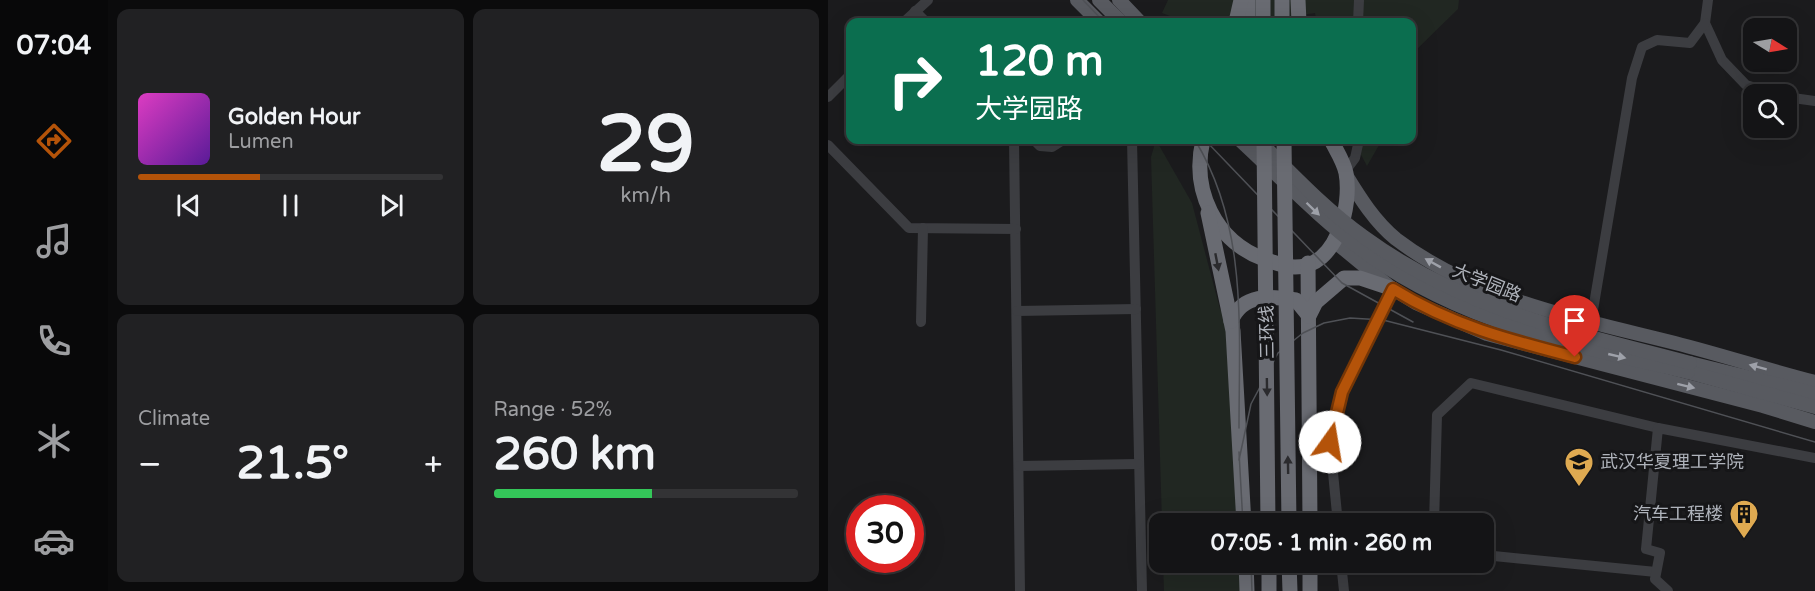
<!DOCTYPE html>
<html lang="en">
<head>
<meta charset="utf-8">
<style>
	:root { --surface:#141416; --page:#212123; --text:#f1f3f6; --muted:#9d9ea1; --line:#333335; --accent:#b45309 }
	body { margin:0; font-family:"Varela Round","Noto Sans SC",sans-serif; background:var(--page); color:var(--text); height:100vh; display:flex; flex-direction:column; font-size:22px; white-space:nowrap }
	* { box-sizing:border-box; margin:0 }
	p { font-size:20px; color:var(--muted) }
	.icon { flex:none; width:33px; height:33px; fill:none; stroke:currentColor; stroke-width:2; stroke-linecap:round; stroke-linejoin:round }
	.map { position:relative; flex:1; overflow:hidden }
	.drawer { display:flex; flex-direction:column; gap:9px; padding:9px; background:#0b0b0c; width:720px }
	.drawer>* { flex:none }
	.top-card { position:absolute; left:18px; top:18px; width:570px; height:126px; border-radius:12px; box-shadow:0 6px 24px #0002,0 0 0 2px var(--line); background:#0b6e4f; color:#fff; overflow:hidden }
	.needle { width:39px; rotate:101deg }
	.buttons { position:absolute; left:915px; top:18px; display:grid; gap:12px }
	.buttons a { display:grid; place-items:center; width:54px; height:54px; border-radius:12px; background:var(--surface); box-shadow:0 6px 24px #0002,0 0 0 2px var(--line); font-size:30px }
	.speed { position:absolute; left:18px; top:495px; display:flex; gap:12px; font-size:30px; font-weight:700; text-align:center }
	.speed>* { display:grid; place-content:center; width:78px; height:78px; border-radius:50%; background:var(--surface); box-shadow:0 6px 24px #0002,0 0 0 2px var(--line); line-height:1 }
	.speed .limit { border:9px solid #d22; background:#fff; color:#111 }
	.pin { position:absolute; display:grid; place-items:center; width:51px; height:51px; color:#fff; margin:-62px -26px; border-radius:50% 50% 50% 0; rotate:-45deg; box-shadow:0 0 6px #0007 }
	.pin .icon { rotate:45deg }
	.me { position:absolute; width:66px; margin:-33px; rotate:13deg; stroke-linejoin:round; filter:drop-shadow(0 0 4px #0008) }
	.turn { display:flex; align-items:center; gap:21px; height:126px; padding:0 30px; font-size:27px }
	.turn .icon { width:78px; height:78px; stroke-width:2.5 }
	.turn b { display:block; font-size:42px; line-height:51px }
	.big { font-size:45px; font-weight:700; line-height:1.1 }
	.drawer .tile { flex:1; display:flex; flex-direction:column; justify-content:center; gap:9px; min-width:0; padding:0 21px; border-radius:12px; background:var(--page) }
	.drawer .dial { align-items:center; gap:0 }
	.dial b { font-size:78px; line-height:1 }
	.song { display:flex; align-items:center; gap:18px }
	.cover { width:72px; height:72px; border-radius:9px; background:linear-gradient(135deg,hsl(310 70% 55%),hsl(270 70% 35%)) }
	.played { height:6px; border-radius:3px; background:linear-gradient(90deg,var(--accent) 40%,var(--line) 40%) }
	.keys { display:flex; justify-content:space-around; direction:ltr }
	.heat { display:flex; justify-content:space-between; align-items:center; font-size:33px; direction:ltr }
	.charge { height:9px; border-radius:4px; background:linear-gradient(90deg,#34c759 52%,var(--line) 0) }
	.drawer .tiles { flex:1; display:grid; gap:9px; grid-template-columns:repeat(2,1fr) }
	.trip { position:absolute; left:321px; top:513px; width:345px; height:60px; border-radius:12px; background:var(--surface); box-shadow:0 6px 24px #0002,0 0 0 2px var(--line); font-weight:700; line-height:60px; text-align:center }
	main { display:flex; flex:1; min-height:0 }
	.menu { display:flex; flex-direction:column; width:108px; justify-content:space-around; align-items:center; background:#080809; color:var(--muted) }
	.menu .icon { width:42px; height:42px }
	.menu .current { color:var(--accent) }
	.menu b { font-size:27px; color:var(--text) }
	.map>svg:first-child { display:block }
</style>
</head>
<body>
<main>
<nav class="menu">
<b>07:04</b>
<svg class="icon current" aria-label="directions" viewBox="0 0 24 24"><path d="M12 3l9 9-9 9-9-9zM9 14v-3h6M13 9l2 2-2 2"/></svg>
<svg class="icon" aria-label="music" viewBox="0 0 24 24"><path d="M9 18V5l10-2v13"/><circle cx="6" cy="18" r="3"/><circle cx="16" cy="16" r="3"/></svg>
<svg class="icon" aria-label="phone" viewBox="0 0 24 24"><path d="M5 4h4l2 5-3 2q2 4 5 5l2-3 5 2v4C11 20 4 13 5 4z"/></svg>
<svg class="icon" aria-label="climate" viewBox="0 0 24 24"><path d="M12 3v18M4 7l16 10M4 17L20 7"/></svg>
<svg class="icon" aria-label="car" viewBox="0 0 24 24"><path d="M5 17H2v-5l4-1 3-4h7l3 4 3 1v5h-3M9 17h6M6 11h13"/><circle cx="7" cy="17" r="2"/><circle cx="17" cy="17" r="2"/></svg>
</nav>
<section class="drawer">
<div class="tiles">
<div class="tile">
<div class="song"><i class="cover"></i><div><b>Golden Hour</b><p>Lumen</p></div></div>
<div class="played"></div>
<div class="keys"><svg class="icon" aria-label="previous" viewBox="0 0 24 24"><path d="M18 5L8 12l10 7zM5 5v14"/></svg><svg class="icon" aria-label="pause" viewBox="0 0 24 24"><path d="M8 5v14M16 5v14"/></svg><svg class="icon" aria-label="next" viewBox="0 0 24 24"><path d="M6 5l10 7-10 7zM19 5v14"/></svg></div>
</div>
<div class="tile dial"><b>29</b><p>km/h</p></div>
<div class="tile"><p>Climate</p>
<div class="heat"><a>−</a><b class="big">21.5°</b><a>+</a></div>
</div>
<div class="tile"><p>Range · 52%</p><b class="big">260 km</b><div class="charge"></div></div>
</div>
</section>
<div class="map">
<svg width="987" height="591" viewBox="0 0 987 591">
	<rect width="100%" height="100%" fill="#1b1b1d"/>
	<!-- green -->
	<g fill="#212722">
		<path d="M340 0H631L630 9 584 54V22H489L487 13C437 21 382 32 334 13Z"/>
		<polygon points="328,140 364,203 392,309 411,327 413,523 334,523 323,157"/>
		<polygon points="525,140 554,140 539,166"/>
		<polygon points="335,563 414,563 414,591 336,591"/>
	</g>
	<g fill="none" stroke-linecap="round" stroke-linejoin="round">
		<!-- minor -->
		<g stroke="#3c3d41" stroke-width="10">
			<polyline points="880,0 877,23 894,60 918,85 947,94"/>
			<polyline points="87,11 98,22"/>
			<polyline points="76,22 100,0"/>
			<polyline points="530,22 531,0"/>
			<polyline points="0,97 22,75"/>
			<polyline points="958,97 987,101"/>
			<polyline points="186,140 192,591"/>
			<polyline points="206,140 212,146 224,147 235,140"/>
			<polyline points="304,140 314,591"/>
			<polyline points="0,145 81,228 188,229"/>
			<polyline points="518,170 527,158 531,140"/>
			<polyline points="189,311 308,309"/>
			<polyline points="93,322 95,228"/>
			<polyline points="763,322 804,78 814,47 829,40 862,43 877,23"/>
			<polyline points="191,466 310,464"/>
			<polyline points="510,524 502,442 514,391 565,289"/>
			<polyline points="606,524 609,415 643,383 830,428"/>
			<polyline points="656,555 828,572"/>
			<polyline points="513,562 516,591"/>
			<polyline points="840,591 827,579 832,553 818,549 830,428 987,458"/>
		</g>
		<!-- major -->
		<g stroke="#585a60" stroke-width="14">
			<polyline points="249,0 271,22"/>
			<polyline points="271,0 293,22"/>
			<polyline points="291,0 312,22"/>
			<path d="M518 175C532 198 547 222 568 239 648 300 752 319 847 343 894 355 940 370 987 382"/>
			<polyline points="506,241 562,287 588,303 659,334 935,406 987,422"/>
			<polyline points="862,363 987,394"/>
			<polyline points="860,372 987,407"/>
		</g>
		<!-- highway -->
		<g stroke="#696b72" stroke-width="15">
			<polyline points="420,0 420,22"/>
			<polyline points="435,0 435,22"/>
			<polyline points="454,0 454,22"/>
			<polyline points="470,0 471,22"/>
			<polyline points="408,22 413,0"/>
			<path d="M375 140C363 190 387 241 436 259 445 262 457 267 467 267 509 267 524 206 518 173 516 162 508 150 503 140"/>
			<polyline points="380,213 405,331 416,524"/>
			<polyline points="480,263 482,524"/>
			<path d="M403 321C415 293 442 296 468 300L481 316 488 302 516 278H532L565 289"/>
			<polyline points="418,562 419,591"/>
			<polyline points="441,562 441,591"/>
			<polyline points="461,562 462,591"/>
			<polyline points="482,562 482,591"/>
		</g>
		<!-- tram -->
		<g stroke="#4f5156" stroke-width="1.5">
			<polyline points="255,0 276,22"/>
			<path d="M367 140C420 227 411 329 411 428"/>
			<polyline points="377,140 514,283 585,322"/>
			<polyline points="411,452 415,524"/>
			<polyline points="411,460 423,404 450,353 475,333 496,323 522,318 555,320 673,350 987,442"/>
			<polyline points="423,562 424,591"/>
		</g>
		<!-- major-bridge -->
		<g stroke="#585a60" stroke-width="14">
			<path d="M412 140C454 179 494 221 541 255 634 322 750 347 860 372"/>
			<path d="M432 142C465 175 498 210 536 237 636 310 745 332 862 363"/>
		</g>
		<!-- highway-bridge -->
		<g stroke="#696b72" stroke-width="15">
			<polyline points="436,140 440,524"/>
			<polyline points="456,140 461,524"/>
		</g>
	</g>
	<!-- one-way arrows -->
	<defs><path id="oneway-solid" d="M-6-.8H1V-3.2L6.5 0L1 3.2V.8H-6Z" transform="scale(1.5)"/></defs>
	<g fill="#9ea1a9">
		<use href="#oneway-solid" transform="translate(485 209) rotate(44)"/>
		<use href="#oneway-solid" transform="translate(605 263) rotate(-151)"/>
		<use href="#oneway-solid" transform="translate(789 356) rotate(13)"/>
		<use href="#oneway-solid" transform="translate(930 367) rotate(-165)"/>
		<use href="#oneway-solid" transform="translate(858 386) rotate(14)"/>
	</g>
	<g fill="#2b2b2e">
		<use href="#oneway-solid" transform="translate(389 262) rotate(79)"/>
		<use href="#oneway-solid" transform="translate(439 387) rotate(89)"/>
		<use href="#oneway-solid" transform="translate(460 465) rotate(-91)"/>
	</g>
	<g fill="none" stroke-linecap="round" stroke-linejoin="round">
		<!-- route casing -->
		<g stroke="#753606" stroke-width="15">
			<path id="route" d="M502 442 514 392 565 289C623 325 681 340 747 357"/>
		</g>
		<!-- route -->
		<use href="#route" stroke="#b45309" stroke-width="10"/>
	</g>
	<!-- icons -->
	<defs>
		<g id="university-pin" transform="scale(1.5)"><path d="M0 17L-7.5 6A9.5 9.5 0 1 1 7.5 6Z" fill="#dfaa51" stroke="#161618"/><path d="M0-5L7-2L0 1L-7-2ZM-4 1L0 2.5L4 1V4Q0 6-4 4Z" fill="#111"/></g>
		<g id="building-pin" transform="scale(1.5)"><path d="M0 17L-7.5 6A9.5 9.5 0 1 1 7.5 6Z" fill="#dfaa51" stroke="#161618"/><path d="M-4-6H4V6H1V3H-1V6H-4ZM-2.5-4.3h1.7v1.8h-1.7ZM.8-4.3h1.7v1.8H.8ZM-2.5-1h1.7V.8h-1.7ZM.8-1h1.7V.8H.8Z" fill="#111"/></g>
	</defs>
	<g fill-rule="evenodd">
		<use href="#university-pin" x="751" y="462"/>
		<use href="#building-pin" x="916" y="514"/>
	</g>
	<g text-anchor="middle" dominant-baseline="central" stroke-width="6" stroke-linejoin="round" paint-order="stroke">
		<!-- street labels -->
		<g font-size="18" fill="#afb3bb" stroke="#161618">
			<text transform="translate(659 283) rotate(22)">大学园路</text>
			<text transform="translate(439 332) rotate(-91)">三环线</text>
		</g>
		<!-- poi labels -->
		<g font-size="18" fill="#afb3bb" stroke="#161618" text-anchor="start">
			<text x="772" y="462">武汉华夏理工学院</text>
			<text x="895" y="514" text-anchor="end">汽车工程楼</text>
		</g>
	</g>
</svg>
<div class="buttons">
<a><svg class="needle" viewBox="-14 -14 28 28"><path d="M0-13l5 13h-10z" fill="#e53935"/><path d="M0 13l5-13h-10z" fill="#9d9ea1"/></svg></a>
<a><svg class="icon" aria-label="search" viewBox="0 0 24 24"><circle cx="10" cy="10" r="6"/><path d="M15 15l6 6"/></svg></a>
</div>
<div class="speed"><div class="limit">30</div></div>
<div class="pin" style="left:747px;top:357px;background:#d93025"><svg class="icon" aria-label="arrive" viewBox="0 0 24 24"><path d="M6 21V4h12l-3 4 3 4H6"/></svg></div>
<svg class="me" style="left:502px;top:442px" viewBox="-20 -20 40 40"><circle r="19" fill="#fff"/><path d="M0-13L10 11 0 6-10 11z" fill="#b45309"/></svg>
<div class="trip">07:05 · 1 min · 260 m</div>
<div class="top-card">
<div class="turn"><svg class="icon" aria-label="right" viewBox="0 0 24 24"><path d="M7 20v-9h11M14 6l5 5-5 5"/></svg><div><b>120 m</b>大学园路</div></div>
</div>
</div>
</main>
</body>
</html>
